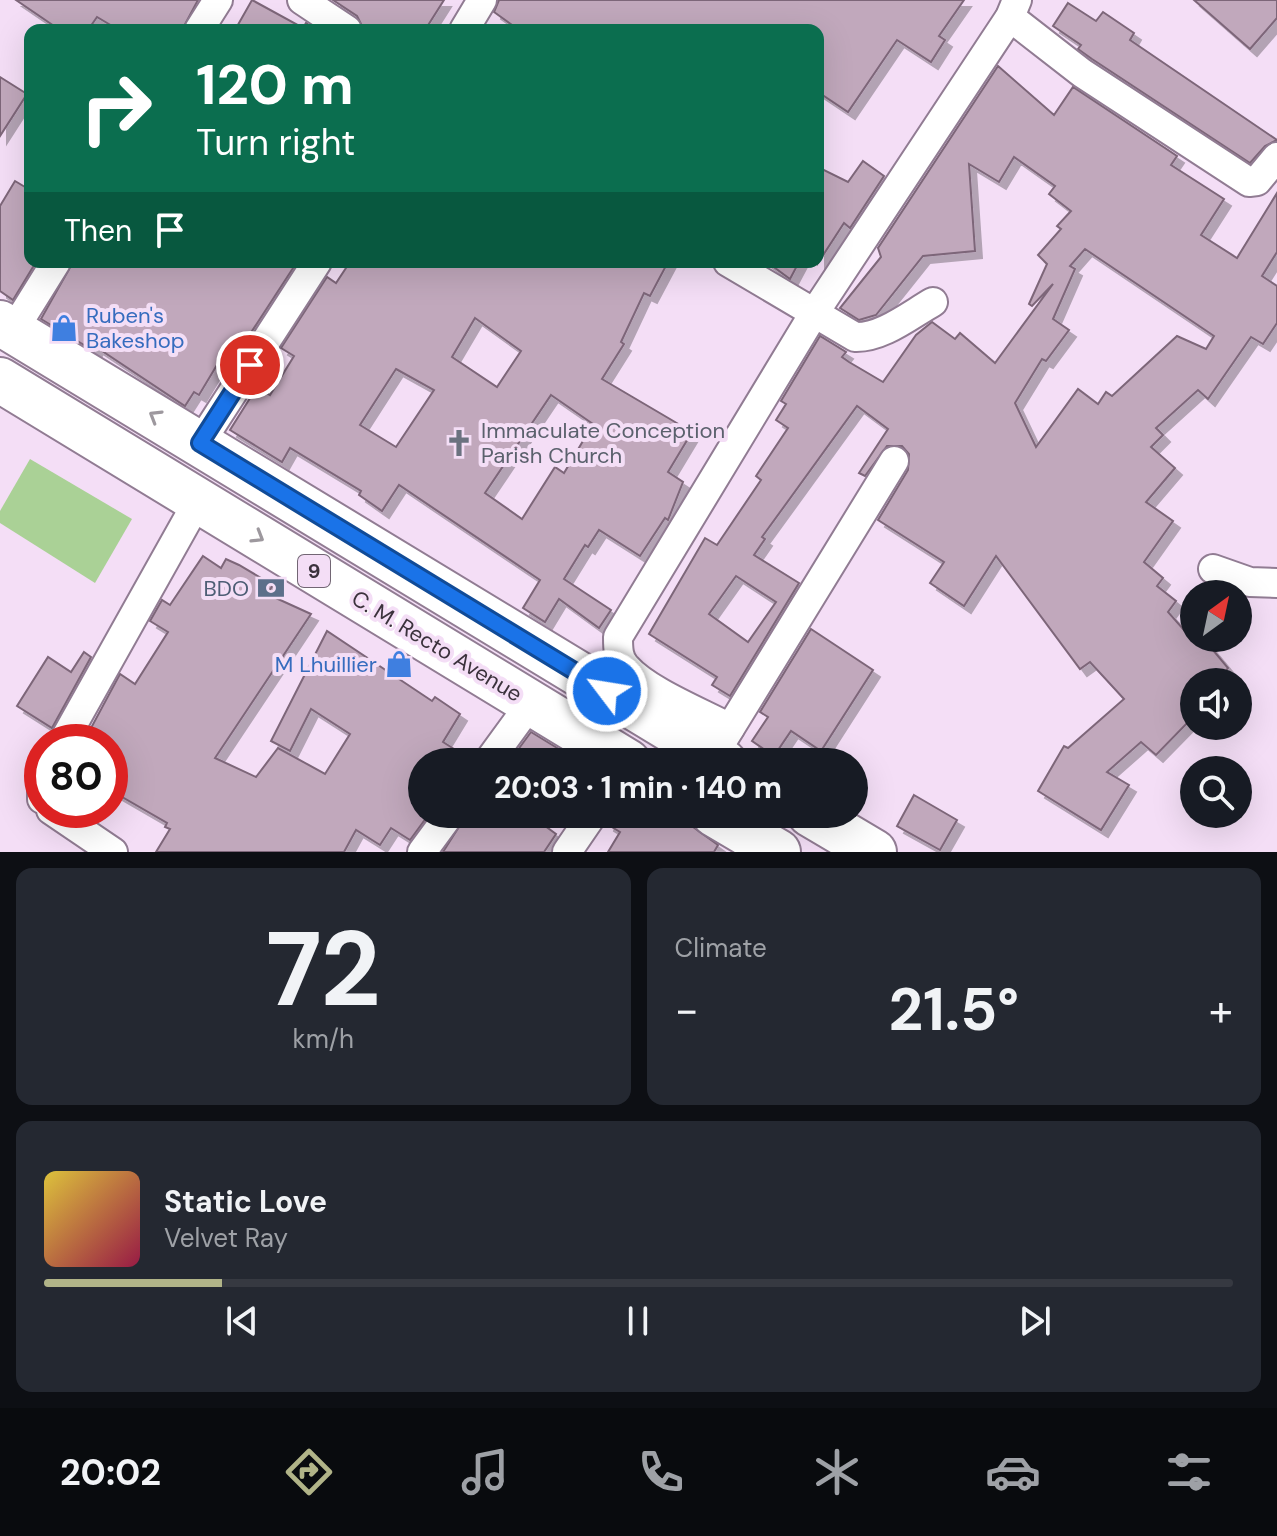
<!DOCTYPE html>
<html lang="en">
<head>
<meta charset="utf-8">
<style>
	:root { --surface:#171b24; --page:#242831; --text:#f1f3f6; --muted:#9ea1a6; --line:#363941; --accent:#b1b488 }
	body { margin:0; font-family:"DM Sans",sans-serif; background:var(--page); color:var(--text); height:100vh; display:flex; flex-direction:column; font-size:30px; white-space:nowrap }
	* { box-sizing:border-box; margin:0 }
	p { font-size:26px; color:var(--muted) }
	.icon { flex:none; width:44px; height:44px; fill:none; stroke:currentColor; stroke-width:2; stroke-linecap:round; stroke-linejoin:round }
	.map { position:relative; height:852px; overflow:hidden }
	.panel { display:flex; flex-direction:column; gap:16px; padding:16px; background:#0d0f14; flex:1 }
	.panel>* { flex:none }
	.top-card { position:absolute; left:24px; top:24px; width:800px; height:244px; border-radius:16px; box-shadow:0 8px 32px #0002; background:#0b6e4f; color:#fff; overflow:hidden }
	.needle { width:52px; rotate:33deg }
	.tools { position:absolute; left:1180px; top:580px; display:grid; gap:16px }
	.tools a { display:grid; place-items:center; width:72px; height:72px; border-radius:50%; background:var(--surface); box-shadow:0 8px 32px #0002; font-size:40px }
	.speed { position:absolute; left:24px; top:724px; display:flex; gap:16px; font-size:40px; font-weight:700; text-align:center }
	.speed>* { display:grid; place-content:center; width:104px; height:104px; border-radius:50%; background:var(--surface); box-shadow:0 8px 32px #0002; line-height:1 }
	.speed .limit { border:12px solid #d22; background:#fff; color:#111 }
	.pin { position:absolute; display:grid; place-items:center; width:68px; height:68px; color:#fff; margin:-34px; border:4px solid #fff; border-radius:50%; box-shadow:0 2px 8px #0007 }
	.me { position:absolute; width:88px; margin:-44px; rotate:301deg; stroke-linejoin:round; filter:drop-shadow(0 0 6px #0008) }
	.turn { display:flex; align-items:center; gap:28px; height:168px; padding:0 40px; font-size:36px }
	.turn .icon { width:104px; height:104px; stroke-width:2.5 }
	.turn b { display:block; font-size:56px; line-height:68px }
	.then { display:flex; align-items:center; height:76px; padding:0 40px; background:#0003; gap:16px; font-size:30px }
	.big { font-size:60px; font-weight:700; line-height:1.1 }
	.panel .card { flex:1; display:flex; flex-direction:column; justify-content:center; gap:12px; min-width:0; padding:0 28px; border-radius:16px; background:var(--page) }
	.panel .dial { align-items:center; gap:0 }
	.dial b { font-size:104px; line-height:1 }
	.song { display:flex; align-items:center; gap:24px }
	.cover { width:96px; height:96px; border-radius:12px; background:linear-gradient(135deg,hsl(50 70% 55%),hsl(340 70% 35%)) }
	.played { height:8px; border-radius:4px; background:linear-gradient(90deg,var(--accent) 15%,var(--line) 15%) }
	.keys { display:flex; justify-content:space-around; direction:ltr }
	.heat { display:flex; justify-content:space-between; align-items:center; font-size:44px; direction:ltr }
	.panel .tiles { flex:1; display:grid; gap:16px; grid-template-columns:1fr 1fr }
	.card:last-child { grid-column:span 2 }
	.trip { position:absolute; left:408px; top:748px; width:460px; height:80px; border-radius:40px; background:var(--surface); box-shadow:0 8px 32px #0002; font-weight:700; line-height:80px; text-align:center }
	.tab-bar { display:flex; height:128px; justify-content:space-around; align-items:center; background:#090b0e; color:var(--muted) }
	.tab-bar .icon { width:56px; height:56px }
	.tab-bar .current { color:var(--accent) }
	.tab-bar b { font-size:36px; color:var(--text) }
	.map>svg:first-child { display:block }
</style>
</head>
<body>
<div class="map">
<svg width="1277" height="852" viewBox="0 0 1277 852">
	<defs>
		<filter id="shadow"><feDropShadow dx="7" dy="7" stdDeviation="0" flood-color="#0004"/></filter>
	</defs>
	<rect width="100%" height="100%" fill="#f4def6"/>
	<!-- green -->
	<polygon fill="#aad196" points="30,459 132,519 95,583 0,523 0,511"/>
	<!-- building -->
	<g fill="#c1a8bc" stroke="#7d6679" stroke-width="2" fill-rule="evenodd" filter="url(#shadow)">
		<polygon points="16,0 198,0 182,30 119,30 97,17 88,30 60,30"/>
		<polygon points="252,0 303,28 306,23 316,30 235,30"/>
		<polygon points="333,0 444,0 425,30 364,30 357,16"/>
		<polygon points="499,0 964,0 939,36 945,40 931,62 897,40 848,112 818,92 818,30 519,30 494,12"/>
		<polygon points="1194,0 1277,0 1277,18 1250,49"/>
		<polygon points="1068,3 1096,21 1103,12 1134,33 1130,40 1277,140 1265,146 1250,163 1092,59 1078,49 1081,45 1053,26"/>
		<path d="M998 66 1054 115 1073 87 1177 156 1171 165 1224 199 1201 235 1237 258 1277 193V252L1262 276 1277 286V323L1263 344 1251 337 1208 399 1198 390 1156 428 1163 435 1151 447 1175 468 1146 502 1173 521 1144 562 1163 578 1157 586 1176 601 1168 612 1191 638H1203L1228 668 1217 682H1194V716L1156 755 1141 742 1107 772 1129 785 1101 830 1038 791 1064 746 1068 748 1124 699 1090 662 1080 669 996 556 964 606 930 583 944 562 878 520 908 470 909 454 902 446H887L865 476 859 473 888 429 857 406 762 537 765 539 754 555 799 583 730 696 712 685 717 677 649 634 705 538 717 545 761 480 756 476 788 428 776 420 786 404 781 401 820 336 846 352 842 357 849 362 883 382 916 335 932 322 955 339 960 333 995 363 1053 284 1032 306 1029 304 1047 264 1038 255 1061 229 1057 226 1071 211 1049 194 1055 186 1014 157 999 182 969 164 975 251 923 256 876 315 859 320 840 308 881 257 878 248ZM1085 249 1214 336 1206 349 1177 336 1112 396 1106 392 1098 404 1078 389 1036 447 1015 403 1042 359 1046 361 1069 330 1053 319 1075 269 1070 266ZM736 576 776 602 748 642 709 614Z"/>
		<polygon points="0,77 27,94 0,136"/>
		<polygon points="863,161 884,176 850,228 844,223 818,263 818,167 848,182"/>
		<polygon points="15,181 30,190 30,262 36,262 13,300 0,291 0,206"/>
		<polygon points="73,262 297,262 226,371 217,365 199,395 194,392 185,406 96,347 94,351 41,319"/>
		<path d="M350 262H668L650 296 644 293 621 342 624 344 602 379 692 432 668 472 683 482 668 520 665 518 640 556 599 530 588 547 585 545 564 579 611 610 599 628 559 599 545 622 523 608 540 580 399 485 382 511 359 495 361 491 290 448 282 462 230 430 257 387 270 395 294 356 281 348 327 277 336 283ZM475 318 521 351 497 387 452 357ZM396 369 434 390 396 447 360 425ZM551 395 593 424 564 473 555 467 522 519 485 493Z"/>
		<polygon points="767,262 799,262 790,279"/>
		<polygon points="203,556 221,568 226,559 239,565 273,585 267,594 311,614 215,758 256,777 278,748 325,774 350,734 311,709 290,751 271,741 327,631 432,701 435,697 460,714 443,742 454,749 445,762 422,762 422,814 429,814 410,840 391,828 380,845 356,830 344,852 156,852 170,829 165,827 167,823 110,790 110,739 91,728 120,674 135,684 168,632 150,621 162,600 170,605"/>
		<polygon points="811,629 873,670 821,751 791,731 774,756 752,741 768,717 760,712"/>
		<polygon points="84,652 91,657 52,728 17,706 48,657 71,672"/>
		<polygon points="531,732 580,762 509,762"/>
		<polygon points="914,795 957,820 940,850 897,826"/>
		<polygon points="467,814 547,814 541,823 556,834 544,852 443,852"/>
		<polygon points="610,814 689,814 693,827 718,845 714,852 608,852 620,832 607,824"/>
	</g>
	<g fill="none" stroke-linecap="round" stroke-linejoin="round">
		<!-- street casing -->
		<g stroke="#917c93" stroke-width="32">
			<g id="street">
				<polyline points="302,0 347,30"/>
				<polyline points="1010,17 1082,73 1249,182 1257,181 1277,157"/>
				<polyline points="199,30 218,0"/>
				<polyline points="464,30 482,0"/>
				<path d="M728 262 855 337C882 338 910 315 933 302"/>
				<polyline points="13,331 56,262"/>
				<polyline points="200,443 317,262"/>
				<polyline points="1213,569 1250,582 1277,583"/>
				<path d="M730 728C700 712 647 691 626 667 618 659 618 648 618 637L813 315 1010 17 1017 0"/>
				<polyline points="63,742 198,501"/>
				<polyline points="721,743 894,461"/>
				<polyline points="488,762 531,703"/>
				<polyline points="42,781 42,799"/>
				<polyline points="51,810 113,852"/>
				<polyline points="422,852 450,814"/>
				<polyline points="567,852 593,814"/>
			</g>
		</g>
		<!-- highway casing -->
		<g stroke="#917c93" stroke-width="48">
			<g id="highway">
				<polyline points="0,323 724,762"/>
				<polyline points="0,380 628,762"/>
				<polyline points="714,814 778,852"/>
				<polyline points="810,814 874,852"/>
			</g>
		</g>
		<!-- street -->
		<use href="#street" stroke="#fff" stroke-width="28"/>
		<!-- highway -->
		<use href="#highway" stroke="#fff" stroke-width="44"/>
	</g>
	<!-- one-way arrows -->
	<defs><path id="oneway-chevron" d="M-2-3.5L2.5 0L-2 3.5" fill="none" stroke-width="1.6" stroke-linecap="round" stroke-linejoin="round" transform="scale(2)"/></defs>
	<g stroke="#9d989e">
		<use href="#oneway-chevron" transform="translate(155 416) rotate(-149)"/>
		<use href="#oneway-chevron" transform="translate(258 537) rotate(31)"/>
	</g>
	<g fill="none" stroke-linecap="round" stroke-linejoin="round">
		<!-- route casing -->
		<g stroke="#114b97" stroke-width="20">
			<polyline id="route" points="250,365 200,443 607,691"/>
		</g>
		<!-- route -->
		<use href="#route" stroke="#1a73e8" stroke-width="14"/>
	</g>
	<!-- icons -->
	<defs>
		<g id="shop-bare" transform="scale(2.16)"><path d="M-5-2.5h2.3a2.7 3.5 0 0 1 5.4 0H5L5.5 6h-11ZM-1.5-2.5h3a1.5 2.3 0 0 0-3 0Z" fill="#3f7fe0" stroke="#f4def6" stroke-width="2.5" paint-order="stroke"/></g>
		<g id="church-bare" transform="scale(2.16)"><path d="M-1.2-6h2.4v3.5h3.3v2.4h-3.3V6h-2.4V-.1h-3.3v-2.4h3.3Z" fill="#6b7280" stroke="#f4def6" stroke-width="2.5" paint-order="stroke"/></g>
		<g id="bank-bare" transform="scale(2.16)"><path d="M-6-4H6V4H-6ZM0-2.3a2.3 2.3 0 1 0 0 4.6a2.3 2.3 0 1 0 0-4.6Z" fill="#5c6f8a" stroke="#f4def6" stroke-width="2.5" paint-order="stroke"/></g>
	</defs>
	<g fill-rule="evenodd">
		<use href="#shop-bare" x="64" y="328"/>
		<use href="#church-bare" x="459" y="443"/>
		<use href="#bank-bare" x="271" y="588"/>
		<use href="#shop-bare" x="399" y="664"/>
	</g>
	<g text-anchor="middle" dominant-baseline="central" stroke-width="8" stroke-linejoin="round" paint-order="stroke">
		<!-- shield labels -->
		<rect fill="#f4def6" stroke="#726674" stroke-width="2" x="298" y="555" width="32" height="32" rx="6"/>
		<g font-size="20" font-weight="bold" fill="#3b323c">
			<text x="314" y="571">9</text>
		</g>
		<!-- shop labels -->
		<g font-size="22" fill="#366cbe" stroke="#f4def6" text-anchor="start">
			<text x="86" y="315">Ruben's<tspan x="86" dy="25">Bakeshop</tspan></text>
			<text x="377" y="664" text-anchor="end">M Lhuillier</text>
		</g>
		<!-- worship labels -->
		<g font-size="22" fill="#5b616d" stroke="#f4def6" text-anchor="start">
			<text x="481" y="430">Immaculate Conception<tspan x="481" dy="25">Parish Church</tspan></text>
		</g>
		<!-- service labels -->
		<g font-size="22" fill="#4e5e75" stroke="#f4def6" text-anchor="end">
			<text x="249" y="588">BDO</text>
		</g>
		<!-- street labels -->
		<g font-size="22" fill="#3b323c" stroke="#f4def6">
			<text transform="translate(437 646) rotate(31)">C. M. Recto Avenue</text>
		</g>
	</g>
</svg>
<div class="tools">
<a><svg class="needle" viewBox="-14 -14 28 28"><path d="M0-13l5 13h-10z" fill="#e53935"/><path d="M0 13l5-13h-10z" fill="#9ea1a6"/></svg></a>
<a><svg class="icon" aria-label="sound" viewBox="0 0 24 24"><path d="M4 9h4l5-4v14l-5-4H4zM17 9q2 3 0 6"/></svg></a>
<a><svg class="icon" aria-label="search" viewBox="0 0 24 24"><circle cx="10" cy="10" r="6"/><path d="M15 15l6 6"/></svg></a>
</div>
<div class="speed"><div class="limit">80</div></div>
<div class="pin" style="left:250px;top:365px;background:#d93025"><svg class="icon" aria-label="arrive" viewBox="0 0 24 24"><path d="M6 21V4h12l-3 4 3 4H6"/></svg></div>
<svg class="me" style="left:607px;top:691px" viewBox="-20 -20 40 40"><circle r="17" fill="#1a73e8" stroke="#fff" stroke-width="3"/><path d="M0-11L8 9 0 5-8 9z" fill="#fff"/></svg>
<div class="trip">20:03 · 1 min · 140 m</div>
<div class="top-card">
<div class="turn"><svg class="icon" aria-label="right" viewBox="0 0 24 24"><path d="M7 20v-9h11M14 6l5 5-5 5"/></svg><div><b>120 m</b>Turn right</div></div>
<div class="then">Then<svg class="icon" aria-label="arrive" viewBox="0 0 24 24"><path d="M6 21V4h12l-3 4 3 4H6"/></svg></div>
</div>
</div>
<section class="panel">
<div class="tiles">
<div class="card dial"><b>72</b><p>km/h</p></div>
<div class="card"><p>Climate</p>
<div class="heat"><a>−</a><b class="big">21.5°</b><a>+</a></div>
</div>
<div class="card">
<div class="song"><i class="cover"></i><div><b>Static Love</b><p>Velvet Ray</p></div></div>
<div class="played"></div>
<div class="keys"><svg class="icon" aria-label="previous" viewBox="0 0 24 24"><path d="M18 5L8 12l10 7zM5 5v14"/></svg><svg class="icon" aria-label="pause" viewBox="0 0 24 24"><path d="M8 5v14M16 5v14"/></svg><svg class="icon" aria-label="next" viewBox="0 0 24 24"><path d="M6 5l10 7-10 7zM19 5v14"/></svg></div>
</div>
</div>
</section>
<nav class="tab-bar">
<b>20:02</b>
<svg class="icon current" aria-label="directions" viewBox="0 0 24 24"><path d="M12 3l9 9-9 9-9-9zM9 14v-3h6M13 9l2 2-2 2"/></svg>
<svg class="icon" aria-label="music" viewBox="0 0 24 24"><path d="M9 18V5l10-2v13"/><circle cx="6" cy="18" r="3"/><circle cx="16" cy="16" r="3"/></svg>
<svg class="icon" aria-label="phone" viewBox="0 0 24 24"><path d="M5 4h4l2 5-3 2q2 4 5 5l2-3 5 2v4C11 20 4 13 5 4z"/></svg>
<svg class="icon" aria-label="climate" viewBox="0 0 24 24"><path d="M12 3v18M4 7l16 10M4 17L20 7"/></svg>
<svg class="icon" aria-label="car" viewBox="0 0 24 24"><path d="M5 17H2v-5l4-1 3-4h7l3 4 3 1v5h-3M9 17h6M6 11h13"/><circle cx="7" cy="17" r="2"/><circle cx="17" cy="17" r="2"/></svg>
<svg class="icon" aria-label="filters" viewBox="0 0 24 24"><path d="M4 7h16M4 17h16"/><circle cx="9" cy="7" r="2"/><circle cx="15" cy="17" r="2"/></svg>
</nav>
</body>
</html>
